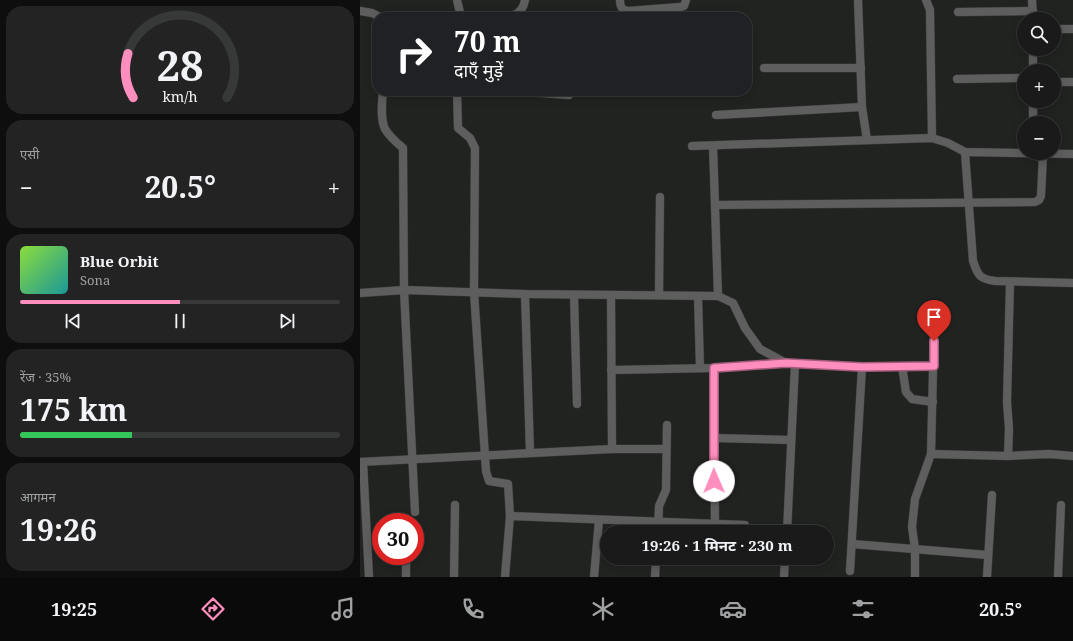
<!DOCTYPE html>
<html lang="hi">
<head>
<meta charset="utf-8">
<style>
	:root { --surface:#191a19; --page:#222322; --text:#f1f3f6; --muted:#9fa1a2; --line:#373838; --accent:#fe8ebd }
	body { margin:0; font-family:"Noto Serif","Noto Sans Devanagari",serif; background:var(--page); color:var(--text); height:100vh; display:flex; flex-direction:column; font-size:15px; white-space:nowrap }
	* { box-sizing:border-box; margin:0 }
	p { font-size:13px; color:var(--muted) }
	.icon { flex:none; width:22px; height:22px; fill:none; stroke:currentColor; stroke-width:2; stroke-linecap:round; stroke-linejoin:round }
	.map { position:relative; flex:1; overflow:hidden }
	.details { display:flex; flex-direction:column; gap:6px; padding:6px; background:#0e0e0e; width:360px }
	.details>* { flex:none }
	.banner { position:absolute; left:12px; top:12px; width:380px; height:84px; border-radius:16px; box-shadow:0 2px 10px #0003,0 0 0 1px var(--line); background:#202124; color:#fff; overflow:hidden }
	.tools { position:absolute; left:657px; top:12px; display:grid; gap:8px }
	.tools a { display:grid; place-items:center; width:44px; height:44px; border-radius:50%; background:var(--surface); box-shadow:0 2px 10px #0003,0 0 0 1px var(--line); font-size:20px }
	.speed { position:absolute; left:12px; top:513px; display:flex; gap:8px; font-size:20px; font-weight:700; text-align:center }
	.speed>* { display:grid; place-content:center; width:52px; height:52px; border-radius:50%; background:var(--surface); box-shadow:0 2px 10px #0003,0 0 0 1px var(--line); line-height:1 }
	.speed .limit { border:6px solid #d22; background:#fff; color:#111 }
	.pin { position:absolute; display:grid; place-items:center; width:34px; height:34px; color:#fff; margin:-41px -17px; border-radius:50% 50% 50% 0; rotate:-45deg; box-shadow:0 0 4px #0007 }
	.pin .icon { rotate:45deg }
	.me { position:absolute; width:44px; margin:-22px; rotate:359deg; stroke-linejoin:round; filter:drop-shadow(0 0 3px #0008) }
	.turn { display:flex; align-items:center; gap:14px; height:84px; padding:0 16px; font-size:18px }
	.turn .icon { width:52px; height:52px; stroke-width:2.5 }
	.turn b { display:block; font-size:28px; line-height:34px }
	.big { font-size:30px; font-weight:700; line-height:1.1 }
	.details .tile { flex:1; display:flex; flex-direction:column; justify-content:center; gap:6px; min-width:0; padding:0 14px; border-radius:16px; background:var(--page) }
	.details .dial { align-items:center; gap:0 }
	.dial svg { height:104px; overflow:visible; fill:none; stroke:var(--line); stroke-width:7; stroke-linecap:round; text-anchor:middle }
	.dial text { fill:var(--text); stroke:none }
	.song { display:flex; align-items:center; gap:12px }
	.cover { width:48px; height:48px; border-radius:6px; background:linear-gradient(135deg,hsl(90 70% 55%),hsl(180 70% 35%)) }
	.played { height:4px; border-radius:2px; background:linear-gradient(90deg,var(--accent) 50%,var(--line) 50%) }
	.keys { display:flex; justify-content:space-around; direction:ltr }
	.heat { display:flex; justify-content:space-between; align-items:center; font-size:22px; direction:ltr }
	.charge { height:6px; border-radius:3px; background:linear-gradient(90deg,#34c759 35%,var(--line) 0) }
	.trip { position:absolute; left:240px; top:525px; width:234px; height:40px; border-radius:20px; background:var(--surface); box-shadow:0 2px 10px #0003,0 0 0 1px var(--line); font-weight:700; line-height:40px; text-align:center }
	.menu { display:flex; height:64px; justify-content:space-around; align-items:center; background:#0a0a0a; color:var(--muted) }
	.menu .icon { width:28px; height:28px }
	.menu .current { color:var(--accent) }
	.menu b { font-size:18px; color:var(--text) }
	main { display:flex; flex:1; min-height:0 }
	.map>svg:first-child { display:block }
</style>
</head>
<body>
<main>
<section class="details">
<div class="tile dial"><svg viewBox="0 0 100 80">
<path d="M14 69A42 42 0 1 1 86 69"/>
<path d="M14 69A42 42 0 0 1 10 35" stroke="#fe8ebd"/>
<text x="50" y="56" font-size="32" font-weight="700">28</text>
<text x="50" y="72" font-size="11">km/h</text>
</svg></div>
<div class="tile"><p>एसी</p>
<div class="heat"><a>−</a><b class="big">20.5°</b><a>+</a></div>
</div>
<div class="tile">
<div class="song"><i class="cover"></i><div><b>Blue Orbit</b><p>Sona</p></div></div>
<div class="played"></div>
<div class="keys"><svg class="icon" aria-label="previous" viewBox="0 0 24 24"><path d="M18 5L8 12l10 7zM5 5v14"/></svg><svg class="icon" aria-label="pause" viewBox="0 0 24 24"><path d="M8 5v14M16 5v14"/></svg><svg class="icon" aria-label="next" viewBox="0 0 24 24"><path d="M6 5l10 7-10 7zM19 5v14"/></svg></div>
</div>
<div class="tile"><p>रेंज · 35%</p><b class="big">175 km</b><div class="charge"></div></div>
<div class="tile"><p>आगमन</p><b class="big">19:26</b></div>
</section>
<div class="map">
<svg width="713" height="577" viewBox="0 0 713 577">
	<rect width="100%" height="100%" fill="#212321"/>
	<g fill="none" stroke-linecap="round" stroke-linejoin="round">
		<!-- street casing -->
		<g stroke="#3c3e3c" stroke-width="9">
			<g id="street">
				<polyline points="97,0 101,17"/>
				<path d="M260 0C260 6 261 10 268 11L320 7 324 6 326 0"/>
				<polyline points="498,0 502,107 507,140"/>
				<polyline points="566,0 570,10 572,138"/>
				<polyline points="672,0 673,19"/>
				<polyline points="0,11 12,13 20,17"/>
				<polyline points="598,12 673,11"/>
				<polyline points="156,15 189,17"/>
				<path d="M133 17C147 17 162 18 165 0"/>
				<polyline points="694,29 713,29"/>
				<polyline points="673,49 673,71"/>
				<polyline points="404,68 501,68"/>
				<polyline points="597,79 664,78"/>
				<polyline points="694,82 713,82"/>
				<path d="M23 91C22 102 20 119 25 129 29 136 37 143 43 148L44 290 55 512"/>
				<polyline points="97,91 98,128 110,138 115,148 114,292 126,471 129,481 148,484 150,516 145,577"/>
				<polyline points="156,91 209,95"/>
				<polyline points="356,115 502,107"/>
				<polyline points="673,123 673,101"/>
				<polyline points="332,146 572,138 588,143 605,152 713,154"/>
				<polyline points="353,146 358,296"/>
				<path d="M605 152 613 261C618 276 620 279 635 281L713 283"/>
				<polyline points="355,205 675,202 679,200 681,196 683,154"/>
				<polyline points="0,293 44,290 165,294 358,296 373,303 385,328 400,349 426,363"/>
				<polyline points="165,294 170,452"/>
				<polyline points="214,295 217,404"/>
				<polyline points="251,295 252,449"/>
				<polyline points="299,295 300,197"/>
				<polyline points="338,296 340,368"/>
				<polyline points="542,366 546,392 552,399 573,402"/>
				<polyline points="354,368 355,532"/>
				<polyline points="251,370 354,368 426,363 502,367 574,366"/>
				<polyline points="354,438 431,440"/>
				<polyline points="571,454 648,456 689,454 713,456"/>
				<polyline points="648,456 649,429 647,402 650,282"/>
				<polyline points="0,462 252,449 306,449"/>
				<polyline points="3,462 9,577"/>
				<polyline points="150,516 385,525"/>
				<polyline points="298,532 299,506 306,490 307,425"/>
				<polyline points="427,532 435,364"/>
				<polyline points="492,544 628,555"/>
				<polyline points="355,561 355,558"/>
				<polyline points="490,571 502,367"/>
				<polyline points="46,577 46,556"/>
				<polyline points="94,577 95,505"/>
				<polyline points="234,577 239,520"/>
				<polyline points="295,577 296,558"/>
				<polyline points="424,577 425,558"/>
				<polyline points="555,577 555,549 552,527 555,499 571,454 574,329"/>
				<polyline points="627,577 632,495"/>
				<polyline points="698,577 701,505"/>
			</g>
		</g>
		<!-- street -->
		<use href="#street" stroke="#5d5e5d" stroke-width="8"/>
	</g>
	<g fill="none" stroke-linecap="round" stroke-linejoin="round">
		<!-- route casing -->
		<g stroke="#a55c7b" stroke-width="10">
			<polyline id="route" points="354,481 354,368 426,363 502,367 574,366 574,341"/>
		</g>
		<!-- route -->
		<use href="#route" stroke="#fe8ebd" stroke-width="7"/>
	</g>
</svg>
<div class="tools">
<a><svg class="icon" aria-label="search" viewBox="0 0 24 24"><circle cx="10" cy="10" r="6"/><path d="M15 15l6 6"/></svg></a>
<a>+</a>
<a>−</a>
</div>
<div class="speed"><div class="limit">30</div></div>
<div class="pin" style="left:574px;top:341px;background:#d93025"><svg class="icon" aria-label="arrive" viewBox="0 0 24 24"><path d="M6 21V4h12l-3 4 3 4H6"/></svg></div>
<svg class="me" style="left:354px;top:481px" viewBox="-20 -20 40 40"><circle r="19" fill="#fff"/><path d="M0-13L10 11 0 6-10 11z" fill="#fe8ebd"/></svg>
<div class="trip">19:26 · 1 मिनट · 230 m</div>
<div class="banner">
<div class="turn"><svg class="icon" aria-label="right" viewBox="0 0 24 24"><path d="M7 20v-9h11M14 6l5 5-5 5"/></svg><div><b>70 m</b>दाएँ मुड़ें</div></div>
</div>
</div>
</main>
<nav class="menu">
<b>19:25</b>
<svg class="icon current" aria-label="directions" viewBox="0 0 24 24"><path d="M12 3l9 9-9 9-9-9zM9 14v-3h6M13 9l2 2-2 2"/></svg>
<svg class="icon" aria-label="music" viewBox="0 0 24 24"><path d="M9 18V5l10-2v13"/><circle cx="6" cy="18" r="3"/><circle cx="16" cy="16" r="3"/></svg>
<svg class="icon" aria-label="phone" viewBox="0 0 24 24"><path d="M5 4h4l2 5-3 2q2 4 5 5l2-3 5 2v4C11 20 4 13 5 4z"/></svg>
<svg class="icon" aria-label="climate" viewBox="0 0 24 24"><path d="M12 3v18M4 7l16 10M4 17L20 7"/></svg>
<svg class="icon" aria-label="car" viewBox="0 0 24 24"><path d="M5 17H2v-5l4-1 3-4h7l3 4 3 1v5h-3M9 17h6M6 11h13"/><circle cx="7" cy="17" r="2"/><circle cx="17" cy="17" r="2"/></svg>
<svg class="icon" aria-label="filters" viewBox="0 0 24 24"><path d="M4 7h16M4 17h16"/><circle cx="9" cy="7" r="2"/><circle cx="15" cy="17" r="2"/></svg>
<b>20.5°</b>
</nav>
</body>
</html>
